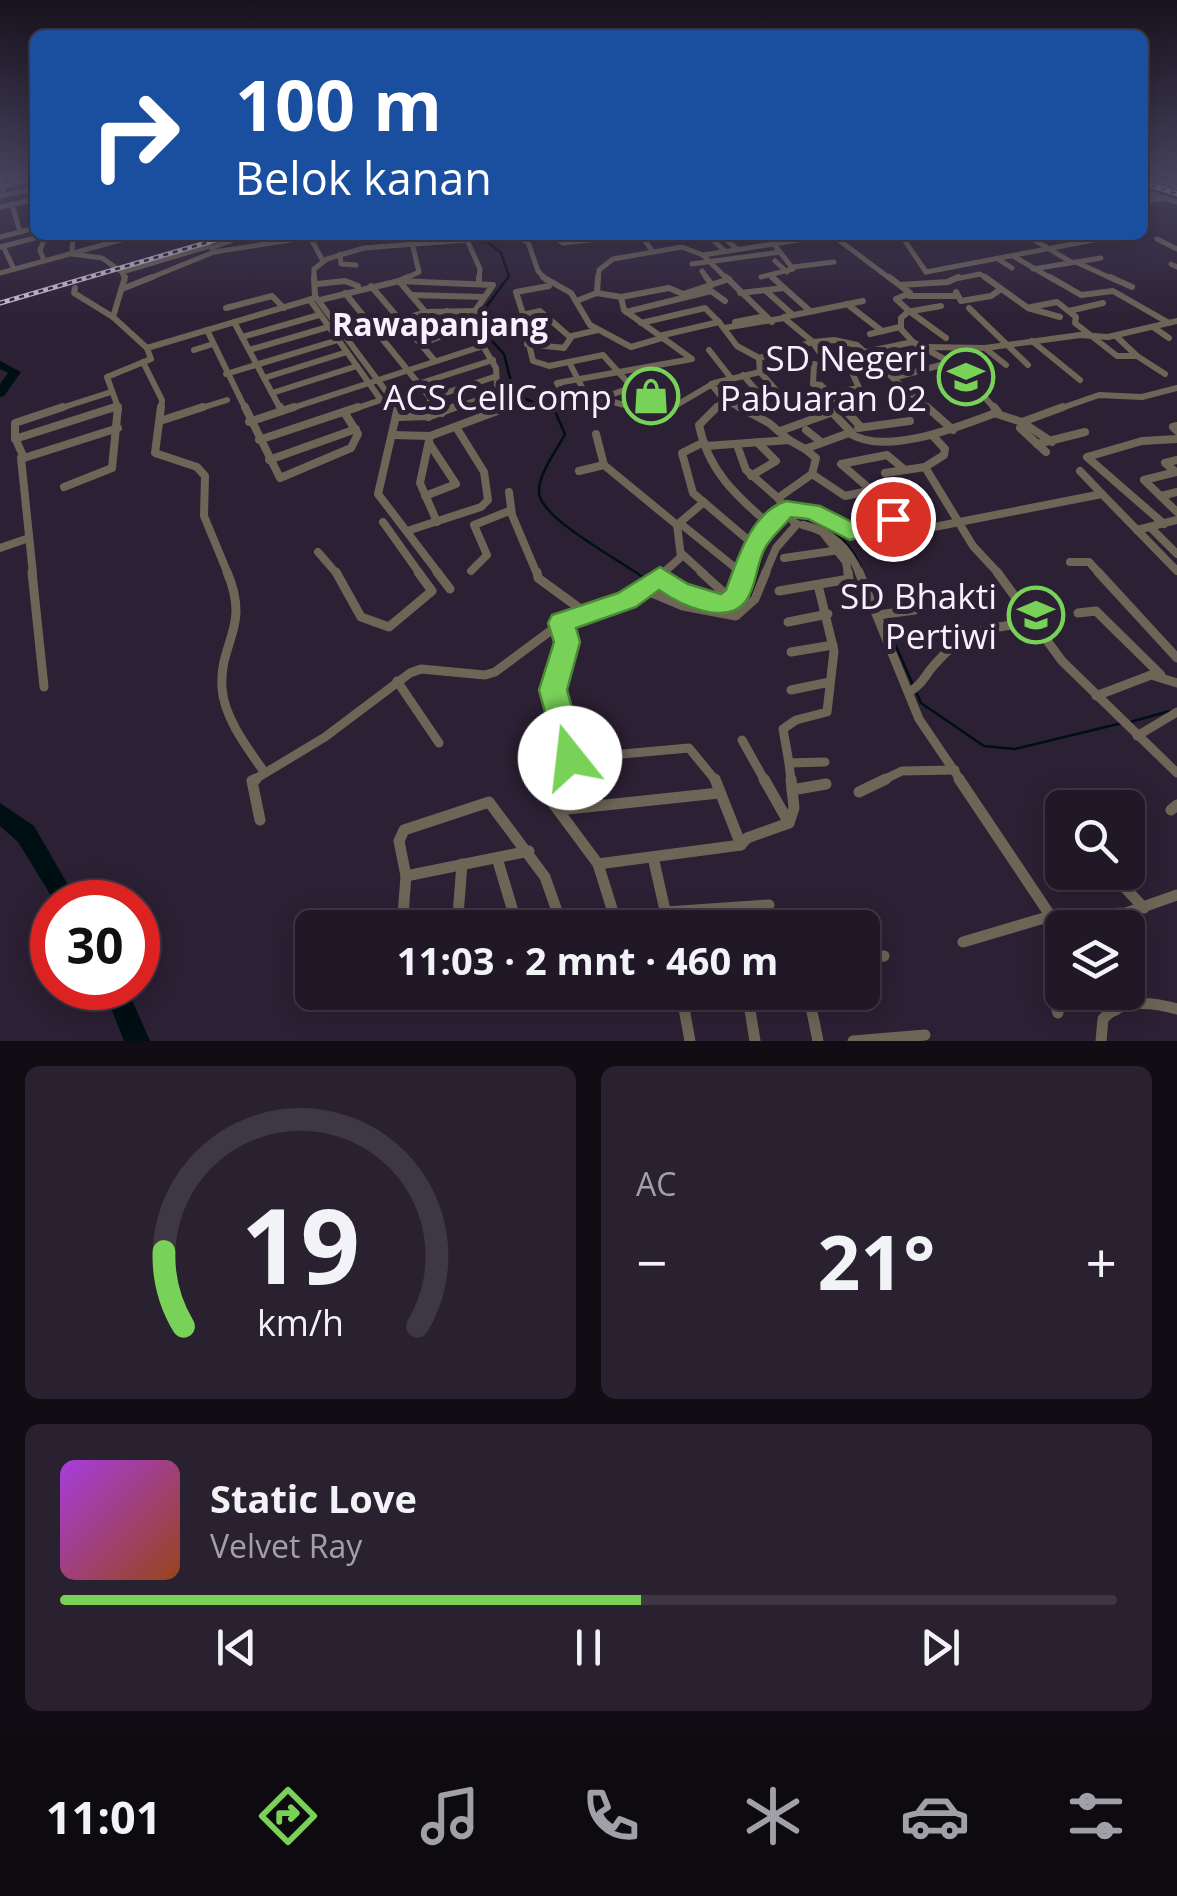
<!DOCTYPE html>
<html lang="id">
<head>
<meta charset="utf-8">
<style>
	:root { --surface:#211827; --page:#29212f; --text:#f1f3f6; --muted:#a2a0a7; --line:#3e3744; --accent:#78d258 }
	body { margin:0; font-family:"Open Sans",sans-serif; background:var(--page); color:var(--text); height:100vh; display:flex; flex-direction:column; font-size:38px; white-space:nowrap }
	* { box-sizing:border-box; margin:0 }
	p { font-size:32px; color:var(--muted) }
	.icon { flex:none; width:55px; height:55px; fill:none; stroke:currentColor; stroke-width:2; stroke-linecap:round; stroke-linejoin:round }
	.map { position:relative; height:1041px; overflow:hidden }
	.details { display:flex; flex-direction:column; gap:25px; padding:25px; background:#120d15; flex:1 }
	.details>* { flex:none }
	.hud { position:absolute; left:30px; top:30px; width:1118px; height:210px; border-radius:15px; box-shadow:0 5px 25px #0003,0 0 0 2px var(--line); background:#1a4fa0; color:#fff; overflow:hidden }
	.tools { position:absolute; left:1045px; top:790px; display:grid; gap:20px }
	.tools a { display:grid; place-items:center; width:100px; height:100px; border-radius:15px; background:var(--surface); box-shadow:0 5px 25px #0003,0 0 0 2px var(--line); font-size:50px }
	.speed { position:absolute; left:30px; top:880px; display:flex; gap:20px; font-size:50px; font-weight:700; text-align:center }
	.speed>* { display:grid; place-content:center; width:130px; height:130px; border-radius:50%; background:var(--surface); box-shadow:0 5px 25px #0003,0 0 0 2px var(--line); line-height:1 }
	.speed .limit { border:15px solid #d22; background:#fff; color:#111 }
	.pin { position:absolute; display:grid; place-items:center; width:85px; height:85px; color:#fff; margin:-42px; border:5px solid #fff; border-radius:50%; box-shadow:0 2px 10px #0007 }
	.me { position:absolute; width:110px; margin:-55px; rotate:344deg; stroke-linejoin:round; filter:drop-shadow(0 0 8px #0008) }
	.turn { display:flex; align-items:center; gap:35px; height:210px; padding:0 40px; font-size:45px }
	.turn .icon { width:130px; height:130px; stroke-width:2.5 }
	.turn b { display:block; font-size:70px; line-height:85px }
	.big { font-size:75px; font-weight:700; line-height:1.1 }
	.details .card { flex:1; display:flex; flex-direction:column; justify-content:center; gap:15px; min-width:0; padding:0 35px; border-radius:15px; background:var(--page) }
	.details .dial { align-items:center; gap:0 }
	.dial svg { height:260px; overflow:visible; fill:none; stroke:var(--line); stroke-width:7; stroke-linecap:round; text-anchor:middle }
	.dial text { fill:var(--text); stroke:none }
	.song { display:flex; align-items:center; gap:30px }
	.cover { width:120px; height:120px; border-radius:15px; background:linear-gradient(135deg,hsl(280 70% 55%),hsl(20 70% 35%)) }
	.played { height:10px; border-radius:5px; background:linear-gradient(90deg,var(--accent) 55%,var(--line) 55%) }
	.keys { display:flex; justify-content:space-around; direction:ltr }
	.heat { display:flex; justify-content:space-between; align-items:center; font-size:55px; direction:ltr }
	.details .tiles { flex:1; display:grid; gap:25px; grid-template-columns:1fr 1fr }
	.card:last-child { grid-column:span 2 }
	.trip { position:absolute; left:295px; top:910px; width:585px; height:100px; border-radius:15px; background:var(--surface); box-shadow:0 5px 25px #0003,0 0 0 2px var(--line); font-weight:700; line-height:100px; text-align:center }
	.dock { display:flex; height:160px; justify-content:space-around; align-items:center; background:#0d0a10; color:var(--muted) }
	.dock .icon { width:70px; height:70px }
	.dock .selected { color:var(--accent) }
	.dock b { font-size:45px; color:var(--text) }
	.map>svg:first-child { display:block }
</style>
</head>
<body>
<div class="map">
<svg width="1177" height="1041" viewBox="0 0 1177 1041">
	<rect width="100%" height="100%" fill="#2c2034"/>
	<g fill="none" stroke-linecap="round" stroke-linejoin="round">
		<!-- stream -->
		<g stroke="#000f13" stroke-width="2.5">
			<polyline points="484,239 501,253 509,276 483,311 490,339 504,354 514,394 537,404"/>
			<path d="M554 409 565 434C557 450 538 474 539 492 539 519 626 563 648 581"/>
			<polyline points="654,585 697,604"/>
			<path d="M734 610C738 607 744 606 747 602 764 580 756 496 817 523 837 533 852 545 860 566"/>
			<polyline points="888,616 895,644 921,703 984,746 1015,749 1122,723"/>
			<polyline points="1130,722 1170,711"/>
		</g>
		<!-- river -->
		<g fill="#000f13" fill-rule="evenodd">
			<polygon points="0,361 21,372 4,396 0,397 0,384 8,373 0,369"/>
			<polygon points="0,803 34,826 78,902 55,902 18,842 0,826"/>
			<polygon points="103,988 127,988 150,1041 124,1041"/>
		</g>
		<!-- street-far4 -->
		<g stroke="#6e6557" stroke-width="5">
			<polyline points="1,175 3,191"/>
			<polyline points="1168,175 1177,177"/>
			<polyline points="1142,176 1177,188"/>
			<polyline points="3,186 35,180"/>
			<polyline points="1142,191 1177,202"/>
			<polyline points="0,196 35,189"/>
			<polyline points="1142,201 1162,199"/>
			<polyline points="12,204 20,232"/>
			<polyline points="0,207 35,199"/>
			<polyline points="73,235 72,254 102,258 122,272"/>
			<polyline points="309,235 323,261"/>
			<polyline points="510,235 528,242 538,271 546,280"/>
			<polyline points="551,235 563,243 591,240"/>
			<polyline points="707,235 725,251"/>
			<polyline points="720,235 736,248"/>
			<polyline points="832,235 892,280"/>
			<polyline points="901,235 926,272"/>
			<polyline points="1026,235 1071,262"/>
			<polyline points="0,237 35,228"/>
			<polyline points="605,238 614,235"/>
			<polyline points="643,238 653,252"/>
			<polyline points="839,239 902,237"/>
			<polyline points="1157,239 1177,249"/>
			<polyline points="3,246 14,269"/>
			<polyline points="0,247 46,235"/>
			<polyline points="211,248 247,235"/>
			<polyline points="340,254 341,264 356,265"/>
			<polyline points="704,256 728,280"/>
			<polyline points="1013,256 1054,280"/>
			<polyline points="998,259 1012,268"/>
			<polyline points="44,261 40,250 46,235"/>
			<polyline points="775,261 787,272"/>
			<polyline points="1076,262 1115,280"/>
			<polyline points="692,264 780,252"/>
			<polyline points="1171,264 1177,267"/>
			<polyline points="793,267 834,262"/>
			<polyline points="1033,269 1101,258"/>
			<polyline points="702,271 708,280"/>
			<polyline points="122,272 210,246"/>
			<polyline points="122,272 125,280"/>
			<polyline points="926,272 1104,238"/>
			<polyline points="0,273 139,235"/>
			<polyline points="771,276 775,280"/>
			<polyline points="761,277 793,269 767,235"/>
			<polyline points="145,280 214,252 311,237"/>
			<polyline points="314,280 314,269 327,259 364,248 467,240"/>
			<polyline points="402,280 419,272 412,243"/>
			<polyline points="479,280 480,269 467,240 487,235"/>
			<polyline points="598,280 599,270 613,259 682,247 703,255 831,235"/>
			<polyline points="950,280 980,274 989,280"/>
		</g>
		<!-- street-far3 -->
		<g stroke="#6e6557" stroke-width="6">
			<polyline points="314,277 315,296 400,410"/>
			<polyline points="408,277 399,281 445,335 421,344"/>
			<polyline points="543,277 571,293 590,325 631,347 662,338"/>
			<polyline points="706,277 712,285"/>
			<polyline points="726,277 772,322"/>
			<polyline points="772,277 810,311"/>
			<polyline points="889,277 910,293 896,299 909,311 901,318 901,329 913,342 957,366 996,410"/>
			<polyline points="985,277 1028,308 1060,317"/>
			<polyline points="1050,277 1081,295 1113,291 1169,323"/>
			<polyline points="1110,277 1132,287"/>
			<polyline points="479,282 479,277"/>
			<polyline points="317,284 345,281 358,286"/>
			<polyline points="900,285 948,282 958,277"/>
			<polyline points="371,286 435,361"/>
			<polyline points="75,288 74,293 113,317 147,348"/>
			<polyline points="122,289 152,277"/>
			<polyline points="766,291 793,315"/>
			<polyline points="956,292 961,301 991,296 1001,289"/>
			<polyline points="345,293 440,410"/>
			<polyline points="597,293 598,277"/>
			<polyline points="740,293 784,288"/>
			<polyline points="411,295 484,297"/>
			<polyline points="909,296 957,296"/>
			<polyline points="310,300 381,400 351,410"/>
			<polyline points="320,300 399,281 493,285 475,311 483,346 496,368 497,385 517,404"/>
			<polyline points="576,301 597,293 621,297 669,288 683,294 729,279"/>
			<polyline points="847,304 882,331"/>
			<polyline points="1031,307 1057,302 1076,317 1075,323 1117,356 1137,356 1116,336"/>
			<polyline points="226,308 272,296 284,308"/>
			<polyline points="969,308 1028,365"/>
			<polyline points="909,311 946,338"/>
			<polyline points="912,311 941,306"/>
			<polyline points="1069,311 1103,303"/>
			<polyline points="626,312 711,291 725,301"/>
			<polyline points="523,314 516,292 549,286"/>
			<polyline points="113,317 125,277"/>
			<polyline points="784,317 863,301"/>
			<polyline points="234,322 281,410"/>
			<polyline points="735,322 765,316"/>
			<polyline points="641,323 705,308 719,322"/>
			<polyline points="1153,327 1169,338"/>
			<polyline points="724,328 784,318 813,342"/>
			<polyline points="207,330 246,410"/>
			<polyline points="444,333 449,330 447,311"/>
			<polyline points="870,334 900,327"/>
			<polyline points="346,336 426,312 475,311"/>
			<polyline points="242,337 319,315"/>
			<polyline points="570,337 540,311 522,315 533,361 549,366 603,355 631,386"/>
			<path d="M834 340 857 345 878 365C851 370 827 369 813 342Z"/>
			<polyline points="1032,341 1080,380"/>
			<polyline points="527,344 564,348 572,336 598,330"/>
			<polyline points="925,347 985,348 1080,335 1108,337 1177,321"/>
			<polyline points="147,348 312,299"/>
			<polyline points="986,349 1006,365"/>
			<polyline points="194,350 213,344"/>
			<polyline points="249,350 328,327"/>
			<polyline points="709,350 731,378"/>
			<polyline points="865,352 913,342"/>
			<polyline points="1137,356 1165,374"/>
			<polyline points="759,358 813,342"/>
			<polyline points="143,362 162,400 161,410"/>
			<polyline points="569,362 586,395"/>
			<polyline points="814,364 813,384 821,385 845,410"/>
			<polyline points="878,365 930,410"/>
			<polyline points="760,372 791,407 813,403 819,409 830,410"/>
			<polyline points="760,372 815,364"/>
			<polyline points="226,374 338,340"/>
			<polyline points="743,375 763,398"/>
			<polyline points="264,378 347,352"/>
			<polyline points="893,378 948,363"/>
			<polyline points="418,384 493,360"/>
			<polyline points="711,384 724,400 714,410"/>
			<polyline points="842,391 859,388 851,370"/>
			<polyline points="272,393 357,366"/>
			<polyline points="605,397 638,385 664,408"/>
			<polyline points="568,400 557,383 692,359 624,310 621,297"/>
			<polyline points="724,400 744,410"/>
			<polyline points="55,410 111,392"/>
			<polyline points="108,410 117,407"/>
			<polyline points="119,410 107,377 151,359 147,348"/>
			<polyline points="195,410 227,400"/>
			<polyline points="286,410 483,346"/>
			<polyline points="429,410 430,398 494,377"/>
			<polyline points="448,410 501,392"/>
			<polyline points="501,410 517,404 545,409 586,395 644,410"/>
			<polyline points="644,410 675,406 714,383 760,372 759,358 737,346 719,322 659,336"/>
			<polyline points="1056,410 1099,395 1142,397 1177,388"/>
		</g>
		<!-- street-far2 -->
		<g stroke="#6e6557" stroke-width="8">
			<polyline points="63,407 15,423 15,439 115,407"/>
			<polyline points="161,407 155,453 197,467 205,476 204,516 228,574"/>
			<polyline points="245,407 280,478 351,448 358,434 344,412"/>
			<polyline points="280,407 282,411"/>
			<polyline points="398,407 378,494 439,574"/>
			<polyline points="438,407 442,413"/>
			<polyline points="536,407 549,407"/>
			<polyline points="634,407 664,407"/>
			<path d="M717 407 699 425C708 470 735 495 769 524"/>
			<polyline points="739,407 769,423 789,440"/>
			<polyline points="817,407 825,407"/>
			<polyline points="827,407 852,433"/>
			<polyline points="842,407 861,427"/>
			<polyline points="927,407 953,430"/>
			<polyline points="997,414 1022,422 1063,407"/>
			<polyline points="399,417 430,416 455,407"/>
			<polyline points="428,417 429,407"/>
			<polyline points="160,421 203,407"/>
			<polyline points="249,422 294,407"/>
			<polyline points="1022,422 1052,442"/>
			<polyline points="1026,425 1020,428 1046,452"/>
			<polyline points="1177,426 1173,427 1177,431"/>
			<polyline points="858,428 910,421"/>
			<polyline points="806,430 821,442"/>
			<polyline points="780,431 833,412"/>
			<polyline points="596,434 604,465"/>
			<polyline points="393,435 430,436"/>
			<polyline points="16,440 24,458 118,428"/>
			<polyline points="259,440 358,407"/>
			<polyline points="704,442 682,453 693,493 754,545"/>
			<polyline points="1037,444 1085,432"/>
			<polyline points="737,445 746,470 778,498"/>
			<polyline points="706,446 789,440 805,449"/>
			<polyline points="21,458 33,574"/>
			<polyline points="269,460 356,429"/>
			<polyline points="1177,460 1165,463 1176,472 1144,480 1177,512"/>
			<polyline points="925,467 973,546 999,574"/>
			<polyline points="579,471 604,465 677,525"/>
			<polyline points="1080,471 1102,494"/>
			<polyline points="885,473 925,467 944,455 945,449 933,436"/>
			<polyline points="751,476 776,461 758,443"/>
			<polyline points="64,487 112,468 118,407"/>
			<polyline points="871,490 841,464 887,455 905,470"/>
			<polyline points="509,492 512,515 537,574"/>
			<polyline points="425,496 456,484 429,443"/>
			<polyline points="1161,496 1177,492"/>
			<polyline points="786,509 812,511 850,532 895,517 873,490 845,496 812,474"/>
			<polyline points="383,522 420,574"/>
			<polyline points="437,522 420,483 430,436 508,407"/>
			<polyline points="681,524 743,574"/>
			<path d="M795 524 778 498 812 474 816 458 805 449 849 433C885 457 961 426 998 412L994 407"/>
			<polyline points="1164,524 1087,457 1142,441 1177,439"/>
			<path d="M803 525C832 532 848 547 860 574"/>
			<polyline points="1150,527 1177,554"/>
			<polyline points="929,528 1102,494 1177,571"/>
			<polyline points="1137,530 1177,520"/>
			<polyline points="407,531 481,507 488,500 484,472 456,427"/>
			<polyline points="824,534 846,562 848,574"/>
			<polyline points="0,548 29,538"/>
			<polyline points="318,552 337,574"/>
			<polyline points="682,554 704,574"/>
			<polyline points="784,558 839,550"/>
			<polyline points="1070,562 1089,562 1100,574"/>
			<polyline points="471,571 487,555 474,525 509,511"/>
			<polyline points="662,574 681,557 677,525 704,502"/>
			<polyline points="743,574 754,545 786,509"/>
			<polyline points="765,574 776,548 797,524"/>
		</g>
		<!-- street-far1 -->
		<g stroke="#6e6557" stroke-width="9">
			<polyline points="32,572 44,687"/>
			<path d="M227 572C251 628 219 641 222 688 224 718 248 749 265 773"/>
			<polyline points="336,572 361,617 389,627 432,591 418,572"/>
			<polyline points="437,572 450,589"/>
			<polyline points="537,572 538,578 586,613"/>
			<polyline points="701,572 733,601"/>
			<polyline points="859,572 919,719 961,781"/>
			<polyline points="997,572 1062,661 1177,773"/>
			<polyline points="1098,572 1177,658"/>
			<path d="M660 577C682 593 705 610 733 601L744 572"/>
			<polyline points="818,585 834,651 827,712 796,720 783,729 789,763 825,762"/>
			<polyline points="645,590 683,606 736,616 755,599 766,572"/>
			<polyline points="779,591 849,579 848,572"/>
			<polyline points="1078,613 1096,611 1161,675"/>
			<polyline points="878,615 915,610"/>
			<polyline points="788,622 828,614"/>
			<polyline points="561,623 567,642 553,690 571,758"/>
			<polyline points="791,652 833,645"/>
			<polyline points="397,681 439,743"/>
			<polyline points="791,690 830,682"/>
			<path d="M909 692C923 684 925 675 935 664 968 626 988 629 1034 622"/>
			<polyline points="1096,696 1151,675 1177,683"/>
			<polyline points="1137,736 1177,712"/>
			<polyline points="742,740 765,781"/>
			<polyline points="789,763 791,781"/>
			<polyline points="252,781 325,737 410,673 421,669 485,675 495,672 561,623 645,590 665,572"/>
			<polyline points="536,781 530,769 533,762 689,748 716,781"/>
			<polyline points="881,781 902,771 955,770"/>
		</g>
		<!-- street -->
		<g stroke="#6e6557" stroke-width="11">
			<polyline points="256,779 252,781 260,820"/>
			<polyline points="535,779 598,864 618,928"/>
			<polyline points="715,779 741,845"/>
			<polyline points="764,779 789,823"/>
			<polyline points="959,779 1062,933"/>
			<polyline points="792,790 826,784"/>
			<polyline points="859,792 886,779"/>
			<polyline points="558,810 719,793"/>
			<polyline points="1171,810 1177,805"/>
			<polyline points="653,857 669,928"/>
			<polyline points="497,858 518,928"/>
			<polyline points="598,864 741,845 747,838 789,823 794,808 791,779"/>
			<polyline points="1110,872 1144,908"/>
			<polyline points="406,876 399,841 404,830 489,802 545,877 563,928"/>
			<polyline points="666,912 769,905"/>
			<polyline points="402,928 406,876 529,851"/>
			<polyline points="457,928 462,864"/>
			<polyline points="963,942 1051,916 1126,913 1177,895"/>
			<polyline points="862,959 884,956"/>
			<polyline points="399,992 411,1004 462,992"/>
			<polyline points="681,992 690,1041"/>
			<polyline points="747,992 755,1041"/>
			<polyline points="808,992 818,1041"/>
			<polyline points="1104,992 1116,1010"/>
			<polyline points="1058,1013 1052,991 1062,975"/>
			<polyline points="853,1041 925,1035"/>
			<path d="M1101 1041 1103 1019C1122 998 1152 1002 1177 1009"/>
		</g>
		<!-- rail casing -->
		<g stroke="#d0c7d6" stroke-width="5">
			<g id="rail">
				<polyline points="1142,182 1177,194"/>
				<polyline points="0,303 233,235"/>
			</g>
		</g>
		<!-- rail -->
		<use href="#rail" stroke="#2c2034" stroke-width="2.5" stroke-dasharray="5" stroke-linecap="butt"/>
	</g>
	<!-- sky -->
	<linearGradient id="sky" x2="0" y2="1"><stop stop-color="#18121d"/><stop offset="0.55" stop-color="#45425c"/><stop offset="1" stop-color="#45425c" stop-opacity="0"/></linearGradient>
	<rect width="1177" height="321" fill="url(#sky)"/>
	<!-- route -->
	<path fill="#78d258" stroke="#4e8839" stroke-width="2.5" d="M786 501 820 506 852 522 893 511 904 519 901 525 850 540 808 519 791 517C783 527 771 537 765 548 756 564 757 586 746 601 727 627 680 605 659 590L636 607 576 628 580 642 567 690 586 758 581 768 570 772 560 768 539 690 554 642 548 623 552 615 618 593 660 567 688 584 721 594 726 590C737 560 751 512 786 501Z"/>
	<!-- icons -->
	<defs>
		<g id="school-ring" transform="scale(2.875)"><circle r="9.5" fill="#2c2034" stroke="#78d258" stroke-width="1.5"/><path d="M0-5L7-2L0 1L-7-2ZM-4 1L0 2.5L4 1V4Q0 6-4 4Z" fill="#78d258"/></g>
		<g id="shop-ring" transform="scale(2.875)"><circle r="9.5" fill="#2c2034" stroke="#78d258" stroke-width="1.5"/><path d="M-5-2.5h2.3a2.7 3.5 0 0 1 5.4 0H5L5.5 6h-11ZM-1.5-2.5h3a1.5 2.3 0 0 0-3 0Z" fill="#78d258"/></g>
	</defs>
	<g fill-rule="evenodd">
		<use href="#school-ring" x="966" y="377"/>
		<use href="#shop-ring" x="651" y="396"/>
		<use href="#school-ring" x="1036" y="615"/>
	</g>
	<g text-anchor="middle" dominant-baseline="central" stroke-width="10" stroke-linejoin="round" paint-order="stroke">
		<!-- far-quarter labels -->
		<g font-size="32" font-weight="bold" fill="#f8f0fe" stroke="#2c2034">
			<text x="440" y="323">Rawapanjang</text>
		</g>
		<!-- poi labels -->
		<g font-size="35" fill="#f8f0fe" stroke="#2c2034" text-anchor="end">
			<text x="927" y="357">SD Negeri<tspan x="927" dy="40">Pabuaran 02</tspan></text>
			<text x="612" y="396">ACS CellComp</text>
			<text x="997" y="595">SD Bhakti<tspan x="997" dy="40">Pertiwi</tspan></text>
		</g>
	</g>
</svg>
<div class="tools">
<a><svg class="icon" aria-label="search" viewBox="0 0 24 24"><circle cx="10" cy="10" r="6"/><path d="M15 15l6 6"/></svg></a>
<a><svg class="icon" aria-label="layers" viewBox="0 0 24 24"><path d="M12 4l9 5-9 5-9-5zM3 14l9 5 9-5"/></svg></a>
</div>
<div class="speed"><div class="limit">30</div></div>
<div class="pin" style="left:893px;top:519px;background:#d93025"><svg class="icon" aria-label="arrive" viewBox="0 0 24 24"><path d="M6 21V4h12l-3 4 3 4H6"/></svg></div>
<svg class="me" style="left:570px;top:758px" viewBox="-20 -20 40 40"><circle r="19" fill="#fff"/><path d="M0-13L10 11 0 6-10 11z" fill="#78d258"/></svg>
<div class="trip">11:03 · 2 mnt · 460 m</div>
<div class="hud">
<div class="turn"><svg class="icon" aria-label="right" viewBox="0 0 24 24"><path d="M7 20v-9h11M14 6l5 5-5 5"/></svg><div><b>100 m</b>Belok kanan</div></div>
</div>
</div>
<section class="details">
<div class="tiles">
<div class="card dial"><svg viewBox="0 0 100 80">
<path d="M14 69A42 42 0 1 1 86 69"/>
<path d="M14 69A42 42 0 0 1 8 46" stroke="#78d258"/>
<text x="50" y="56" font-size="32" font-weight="700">19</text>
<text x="50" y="72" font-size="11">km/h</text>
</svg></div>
<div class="card"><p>AC</p>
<div class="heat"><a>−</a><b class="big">21°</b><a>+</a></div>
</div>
<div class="card">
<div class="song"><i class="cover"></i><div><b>Static Love</b><p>Velvet Ray</p></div></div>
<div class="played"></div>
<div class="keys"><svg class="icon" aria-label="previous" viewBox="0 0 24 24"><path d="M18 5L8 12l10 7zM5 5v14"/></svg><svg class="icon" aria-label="pause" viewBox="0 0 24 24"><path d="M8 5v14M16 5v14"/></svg><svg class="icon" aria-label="next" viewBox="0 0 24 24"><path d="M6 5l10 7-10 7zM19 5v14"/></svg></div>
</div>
</div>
</section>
<nav class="dock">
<b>11:01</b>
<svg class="icon selected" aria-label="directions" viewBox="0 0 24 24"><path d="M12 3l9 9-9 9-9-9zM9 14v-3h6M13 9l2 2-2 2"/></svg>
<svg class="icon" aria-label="music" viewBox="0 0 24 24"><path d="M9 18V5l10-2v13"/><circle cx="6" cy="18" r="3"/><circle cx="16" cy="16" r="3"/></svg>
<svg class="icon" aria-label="phone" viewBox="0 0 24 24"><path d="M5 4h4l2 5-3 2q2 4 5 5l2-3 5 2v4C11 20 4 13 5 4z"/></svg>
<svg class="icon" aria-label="climate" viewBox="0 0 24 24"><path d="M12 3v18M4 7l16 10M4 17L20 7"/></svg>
<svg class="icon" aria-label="car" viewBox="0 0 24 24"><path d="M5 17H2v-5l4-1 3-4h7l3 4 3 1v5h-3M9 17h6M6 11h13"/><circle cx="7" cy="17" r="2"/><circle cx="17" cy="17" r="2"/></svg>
<svg class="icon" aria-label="filters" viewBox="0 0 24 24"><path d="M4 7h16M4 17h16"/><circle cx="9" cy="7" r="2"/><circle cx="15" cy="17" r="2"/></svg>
</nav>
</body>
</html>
